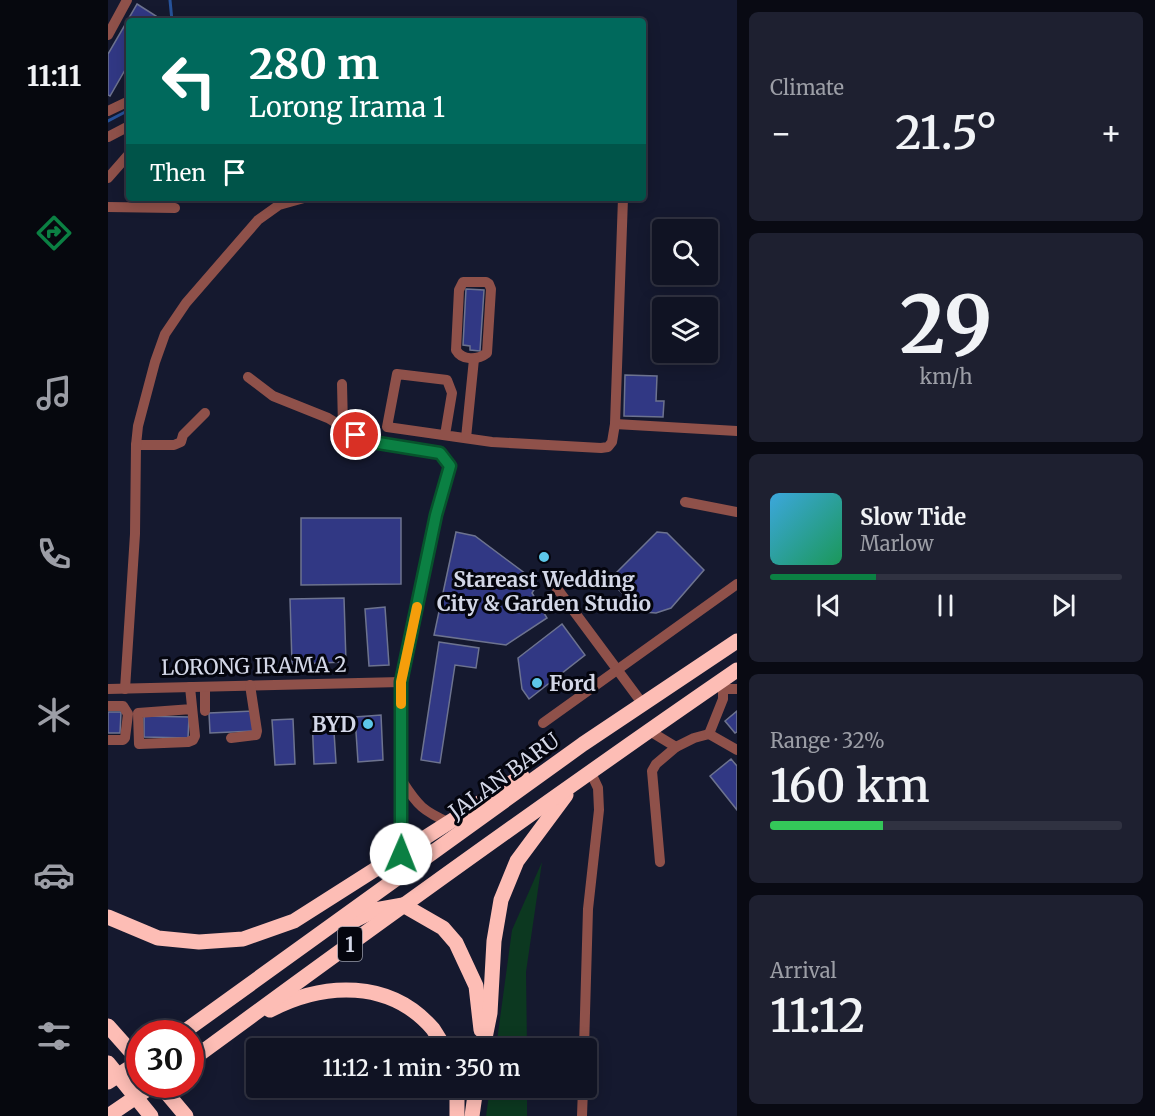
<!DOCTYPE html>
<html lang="en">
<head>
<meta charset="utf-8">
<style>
	:root { --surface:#101323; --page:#1e2030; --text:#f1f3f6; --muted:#9c9ea6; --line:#303241; --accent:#0b8043 }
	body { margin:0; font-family:Merriweather,serif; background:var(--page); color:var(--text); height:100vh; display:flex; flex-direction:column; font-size:22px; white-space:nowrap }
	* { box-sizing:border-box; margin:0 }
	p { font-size:20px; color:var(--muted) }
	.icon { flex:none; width:33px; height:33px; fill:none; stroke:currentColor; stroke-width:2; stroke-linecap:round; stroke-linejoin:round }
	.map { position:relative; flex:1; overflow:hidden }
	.details { display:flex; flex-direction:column; gap:12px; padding:12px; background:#090a13; width:418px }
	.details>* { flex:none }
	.hud { position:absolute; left:18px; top:18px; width:520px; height:183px; border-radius:6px; box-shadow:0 3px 15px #0003,0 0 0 2px var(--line); background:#00695c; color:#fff; overflow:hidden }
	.fabs { position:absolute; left:544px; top:219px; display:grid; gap:12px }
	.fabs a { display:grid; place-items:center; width:66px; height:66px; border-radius:6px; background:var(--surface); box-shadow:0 3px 15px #0003,0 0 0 2px var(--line); font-size:30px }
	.speed { position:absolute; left:18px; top:1020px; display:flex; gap:12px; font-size:30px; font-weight:700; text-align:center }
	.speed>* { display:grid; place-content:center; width:78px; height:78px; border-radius:50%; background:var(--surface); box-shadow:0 3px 15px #0003,0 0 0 2px var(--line); line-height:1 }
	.speed .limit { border:9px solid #d22; background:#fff; color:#111 }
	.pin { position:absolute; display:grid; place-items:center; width:51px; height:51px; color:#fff; margin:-26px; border:3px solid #fff; border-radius:50%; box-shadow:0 2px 6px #0007 }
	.me { position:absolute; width:66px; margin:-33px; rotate:1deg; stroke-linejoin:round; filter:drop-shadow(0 0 4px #0008) }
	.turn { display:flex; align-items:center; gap:21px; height:126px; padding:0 24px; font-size:27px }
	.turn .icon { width:78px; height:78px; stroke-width:2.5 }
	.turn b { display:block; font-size:42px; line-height:51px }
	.then { display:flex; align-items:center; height:57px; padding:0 24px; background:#0003; gap:12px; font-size:22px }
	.big { font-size:45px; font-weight:600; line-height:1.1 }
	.details .card { flex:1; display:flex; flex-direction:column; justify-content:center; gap:9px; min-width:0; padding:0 21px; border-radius:9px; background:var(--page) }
	.details .dial { align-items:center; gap:0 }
	.dial b { font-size:78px; line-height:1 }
	.song { display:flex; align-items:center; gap:18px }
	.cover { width:72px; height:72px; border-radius:9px; background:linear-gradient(135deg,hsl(200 70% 55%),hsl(150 70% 35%)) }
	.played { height:6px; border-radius:3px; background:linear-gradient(90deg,var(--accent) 30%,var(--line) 30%) }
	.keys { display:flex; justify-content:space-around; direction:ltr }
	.heat { display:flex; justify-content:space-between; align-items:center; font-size:33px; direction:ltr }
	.charge { height:9px; border-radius:4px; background:linear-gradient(90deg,#34c759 32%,var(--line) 0) }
	.trip { position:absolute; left:138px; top:1038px; width:351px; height:60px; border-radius:6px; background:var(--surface); box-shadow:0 3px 15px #0003,0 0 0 2px var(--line); font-weight:600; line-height:60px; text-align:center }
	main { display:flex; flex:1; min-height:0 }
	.dock { display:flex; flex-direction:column; width:108px; justify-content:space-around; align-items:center; background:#06080e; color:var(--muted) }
	.dock .icon { width:42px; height:42px }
	.dock .on { color:var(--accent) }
	.dock b { font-size:27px; color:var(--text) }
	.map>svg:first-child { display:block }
</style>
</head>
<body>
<main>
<nav class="dock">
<b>11:11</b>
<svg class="icon on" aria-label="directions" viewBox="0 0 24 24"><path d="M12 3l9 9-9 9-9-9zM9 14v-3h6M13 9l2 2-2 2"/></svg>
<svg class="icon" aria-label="music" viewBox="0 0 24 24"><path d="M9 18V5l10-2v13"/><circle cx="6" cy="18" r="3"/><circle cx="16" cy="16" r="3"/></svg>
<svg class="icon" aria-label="phone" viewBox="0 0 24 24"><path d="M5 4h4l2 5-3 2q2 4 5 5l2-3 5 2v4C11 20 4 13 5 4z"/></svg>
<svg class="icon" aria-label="climate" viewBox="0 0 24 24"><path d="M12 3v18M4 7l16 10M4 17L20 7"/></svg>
<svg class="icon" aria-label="car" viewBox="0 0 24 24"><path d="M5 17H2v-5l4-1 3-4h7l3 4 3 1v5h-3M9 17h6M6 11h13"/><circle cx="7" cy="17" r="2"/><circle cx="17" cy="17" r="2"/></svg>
<svg class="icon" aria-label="filters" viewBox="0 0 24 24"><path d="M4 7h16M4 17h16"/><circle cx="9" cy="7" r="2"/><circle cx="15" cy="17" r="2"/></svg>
</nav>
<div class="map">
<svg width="629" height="1116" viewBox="0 0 629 1116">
	<rect width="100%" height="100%" fill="#15192f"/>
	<!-- green -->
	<g fill="#0c3820">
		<polygon points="434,862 418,972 419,1048 388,1048 404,930"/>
		<polygon points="382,1088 419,1088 419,1116 378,1116"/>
	</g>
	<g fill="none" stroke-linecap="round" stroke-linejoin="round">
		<!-- stream -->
		<g stroke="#265299" stroke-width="3">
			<polyline points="62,0 64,21"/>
			<polyline points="0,121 21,110"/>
		</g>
	</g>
	<!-- building -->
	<g fill="#313884" stroke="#6d738f" stroke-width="1.5">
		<polygon points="29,4 48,16 45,21 21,21 21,63 2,96 0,95 0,54"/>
		<polygon points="358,289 376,290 372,351 362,350 362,346 355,345"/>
		<polygon points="517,375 549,376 548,401 556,401 555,417 516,416"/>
		<polygon points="193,518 293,518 293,584 193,585"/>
		<polygon points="348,532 367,536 430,583 424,593 439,618 398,645 326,635"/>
		<polygon points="549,532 559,533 596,570 563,608 548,613 536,612 526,605 501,580"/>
		<polygon points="236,598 238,662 184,664 182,599"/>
		<polygon points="277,607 281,665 261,666 257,609"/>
		<polygon points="454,624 477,655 421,699 414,689 410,658"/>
		<polygon points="331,642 371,648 368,668 347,665 332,763 313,760"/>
		<polygon points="145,711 146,731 102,733 101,713"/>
		<polygon points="629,711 629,732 627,733 617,721"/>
		<polygon points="0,712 13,712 12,733 0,733"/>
		<polygon points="273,715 275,760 250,762 247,717"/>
		<polygon points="36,716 81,717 80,738 36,737"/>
		<polygon points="225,716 228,763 206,764 204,718"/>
		<polygon points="185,719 187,764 167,765 164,720"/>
		<polygon points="623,759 629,766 629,810 602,776"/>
	</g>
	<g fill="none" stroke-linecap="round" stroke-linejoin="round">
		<!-- minor -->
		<g stroke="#8f514a" stroke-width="10">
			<polyline points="0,35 19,0"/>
			<polyline points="0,111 21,101"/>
			<polyline points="0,137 21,126"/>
			<polyline points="0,178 21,154"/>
			<polyline points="0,207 67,208"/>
			<path d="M355 282H378L381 284 383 289 379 353C370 360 354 361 348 350L351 290Z"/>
			<polyline points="140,377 165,396 220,418 258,441 332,454 342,466 328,515 293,682 293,853"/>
			<polyline points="234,384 235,426"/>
			<polyline points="507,424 629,431"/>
			<polyline points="337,435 344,393 339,380 289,374 279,427 384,442 493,448 500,447 504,442 507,424 515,198"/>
			<polyline points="358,438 366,359"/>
			<polyline points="28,445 66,445 73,442 75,435 97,413"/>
			<polyline points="577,502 629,512"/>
			<polyline points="439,575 534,703"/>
			<polyline points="613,684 615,689 629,689"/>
			<polyline points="82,687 87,736 85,740 80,742 31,744 30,713 84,709"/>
			<polyline points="97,687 97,711"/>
			<polyline points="0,689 293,682"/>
			<polyline points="17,689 27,534 28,445 30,426 47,362 57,334 78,303 150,220 171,205 196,198"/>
			<polyline points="0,706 15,706 20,714 17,738 15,740 0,740"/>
			<polyline points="435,723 629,584"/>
			<polyline points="540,730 568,747 586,738 601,734 629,750"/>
			<polyline points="601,734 615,699 615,689"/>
			<polyline points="123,738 148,735 149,731 142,685"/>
			<path d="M294 781C310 806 315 811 342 823"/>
			<polyline points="552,862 544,771 548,764 568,747"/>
			<polyline points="476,1048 480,909 491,810 490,788 482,771"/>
			<polyline points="474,1116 475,1088"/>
		</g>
		<!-- highway -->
		<g stroke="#fdbdb5" stroke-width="15">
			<polyline points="0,917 50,938 91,942 135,939 186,921 414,776"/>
			<polyline points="241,923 267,910 295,905 335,928 348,943 368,986 373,1030"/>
			<path d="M162 1010C216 982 282 979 325 1029 329 1035 333 1042 337 1048"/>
			<polyline points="73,1034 475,744 629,641"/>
			<polyline points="375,1048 382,1013 386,941 393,900 409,861 458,795"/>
			<path d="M82 1061C263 928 444 797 629 670"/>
			<polyline points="0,1082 32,1061"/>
			<polyline points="51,1084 78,1116"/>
			<polyline points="0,1116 47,1084"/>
			<polyline points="349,1116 349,1088"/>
			<polyline points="364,1116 368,1088"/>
		</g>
		<!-- highway-bridge -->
		<g stroke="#fdbdb5" stroke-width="15">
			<polyline points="0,1026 32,1062"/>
			<polyline points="0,1063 43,1116"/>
		</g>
	</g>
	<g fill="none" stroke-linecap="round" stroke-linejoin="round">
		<!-- route casing -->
		<g stroke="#07532c" stroke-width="15">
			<polyline id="route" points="248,435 258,441 332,453 342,466 328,515 293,682 293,854"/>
		</g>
		<!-- route -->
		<use href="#route" stroke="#0b8043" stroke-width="10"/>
		<!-- slow -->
		<polyline stroke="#f59e0b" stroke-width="10" points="293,704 293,682 309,607"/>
	</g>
	<!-- markers -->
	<g fill="#5dc7e8" stroke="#04050e" stroke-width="2">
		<circle cx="436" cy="557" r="6"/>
		<circle cx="429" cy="683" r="6"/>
		<circle cx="260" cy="724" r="6"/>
	</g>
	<g text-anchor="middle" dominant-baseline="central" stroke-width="6" stroke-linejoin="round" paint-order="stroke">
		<!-- shield labels -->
		<rect fill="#04050e" stroke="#9598a6" stroke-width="1.5" x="230" y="927" width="24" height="34" rx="4.5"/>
		<g font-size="20" font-weight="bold" fill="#d3d7e7">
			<text x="242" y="944">1</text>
		</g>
		<!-- poi labels -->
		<g font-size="21" font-weight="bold" fill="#d3d7e7" stroke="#04050e">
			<text x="436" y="579">Stareast Wedding<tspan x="436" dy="24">City &amp; Garden Studio</tspan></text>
			<text x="441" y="683" text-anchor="start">Ford</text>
			<text x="248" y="724" text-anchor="end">BYD</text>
		</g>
		<!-- street labels -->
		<g font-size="21" fill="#d3d7e7" stroke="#04050e">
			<text transform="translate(146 666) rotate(-1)">LORONG IRAMA 2</text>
			<text transform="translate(396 776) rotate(-36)">JALAN BARU</text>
		</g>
	</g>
</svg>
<div class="fabs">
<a><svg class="icon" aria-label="search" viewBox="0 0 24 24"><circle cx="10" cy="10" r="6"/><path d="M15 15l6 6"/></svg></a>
<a><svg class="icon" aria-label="layers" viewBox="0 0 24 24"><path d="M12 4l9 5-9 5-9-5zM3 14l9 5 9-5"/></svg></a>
</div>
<div class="speed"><div class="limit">30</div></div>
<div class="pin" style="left:248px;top:435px;background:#d93025"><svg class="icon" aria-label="arrive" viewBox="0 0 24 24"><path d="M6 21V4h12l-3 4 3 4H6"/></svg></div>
<svg class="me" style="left:293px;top:854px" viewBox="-20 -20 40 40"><circle r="19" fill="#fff"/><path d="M0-13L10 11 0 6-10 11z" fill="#0b8043"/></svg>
<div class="trip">11:12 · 1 min · 350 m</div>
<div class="hud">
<div class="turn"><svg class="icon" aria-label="left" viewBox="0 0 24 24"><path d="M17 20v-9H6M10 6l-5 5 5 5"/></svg><div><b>280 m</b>Lorong Irama 1</div></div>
<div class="then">Then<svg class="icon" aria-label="arrive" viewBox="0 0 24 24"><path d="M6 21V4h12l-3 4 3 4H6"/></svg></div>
</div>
</div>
<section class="details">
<div class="card"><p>Climate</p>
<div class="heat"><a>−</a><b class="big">21.5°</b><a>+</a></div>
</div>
<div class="card dial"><b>29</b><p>km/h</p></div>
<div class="card">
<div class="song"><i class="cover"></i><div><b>Slow Tide</b><p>Marlow</p></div></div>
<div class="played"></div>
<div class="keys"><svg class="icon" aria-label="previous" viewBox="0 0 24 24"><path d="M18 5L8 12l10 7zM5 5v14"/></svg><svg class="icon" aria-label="pause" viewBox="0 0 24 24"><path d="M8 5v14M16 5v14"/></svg><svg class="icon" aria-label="next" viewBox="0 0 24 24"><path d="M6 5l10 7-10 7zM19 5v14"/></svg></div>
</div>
<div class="card"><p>Range · 32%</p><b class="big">160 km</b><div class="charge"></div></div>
<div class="card"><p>Arrival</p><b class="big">11:12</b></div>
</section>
</main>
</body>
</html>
